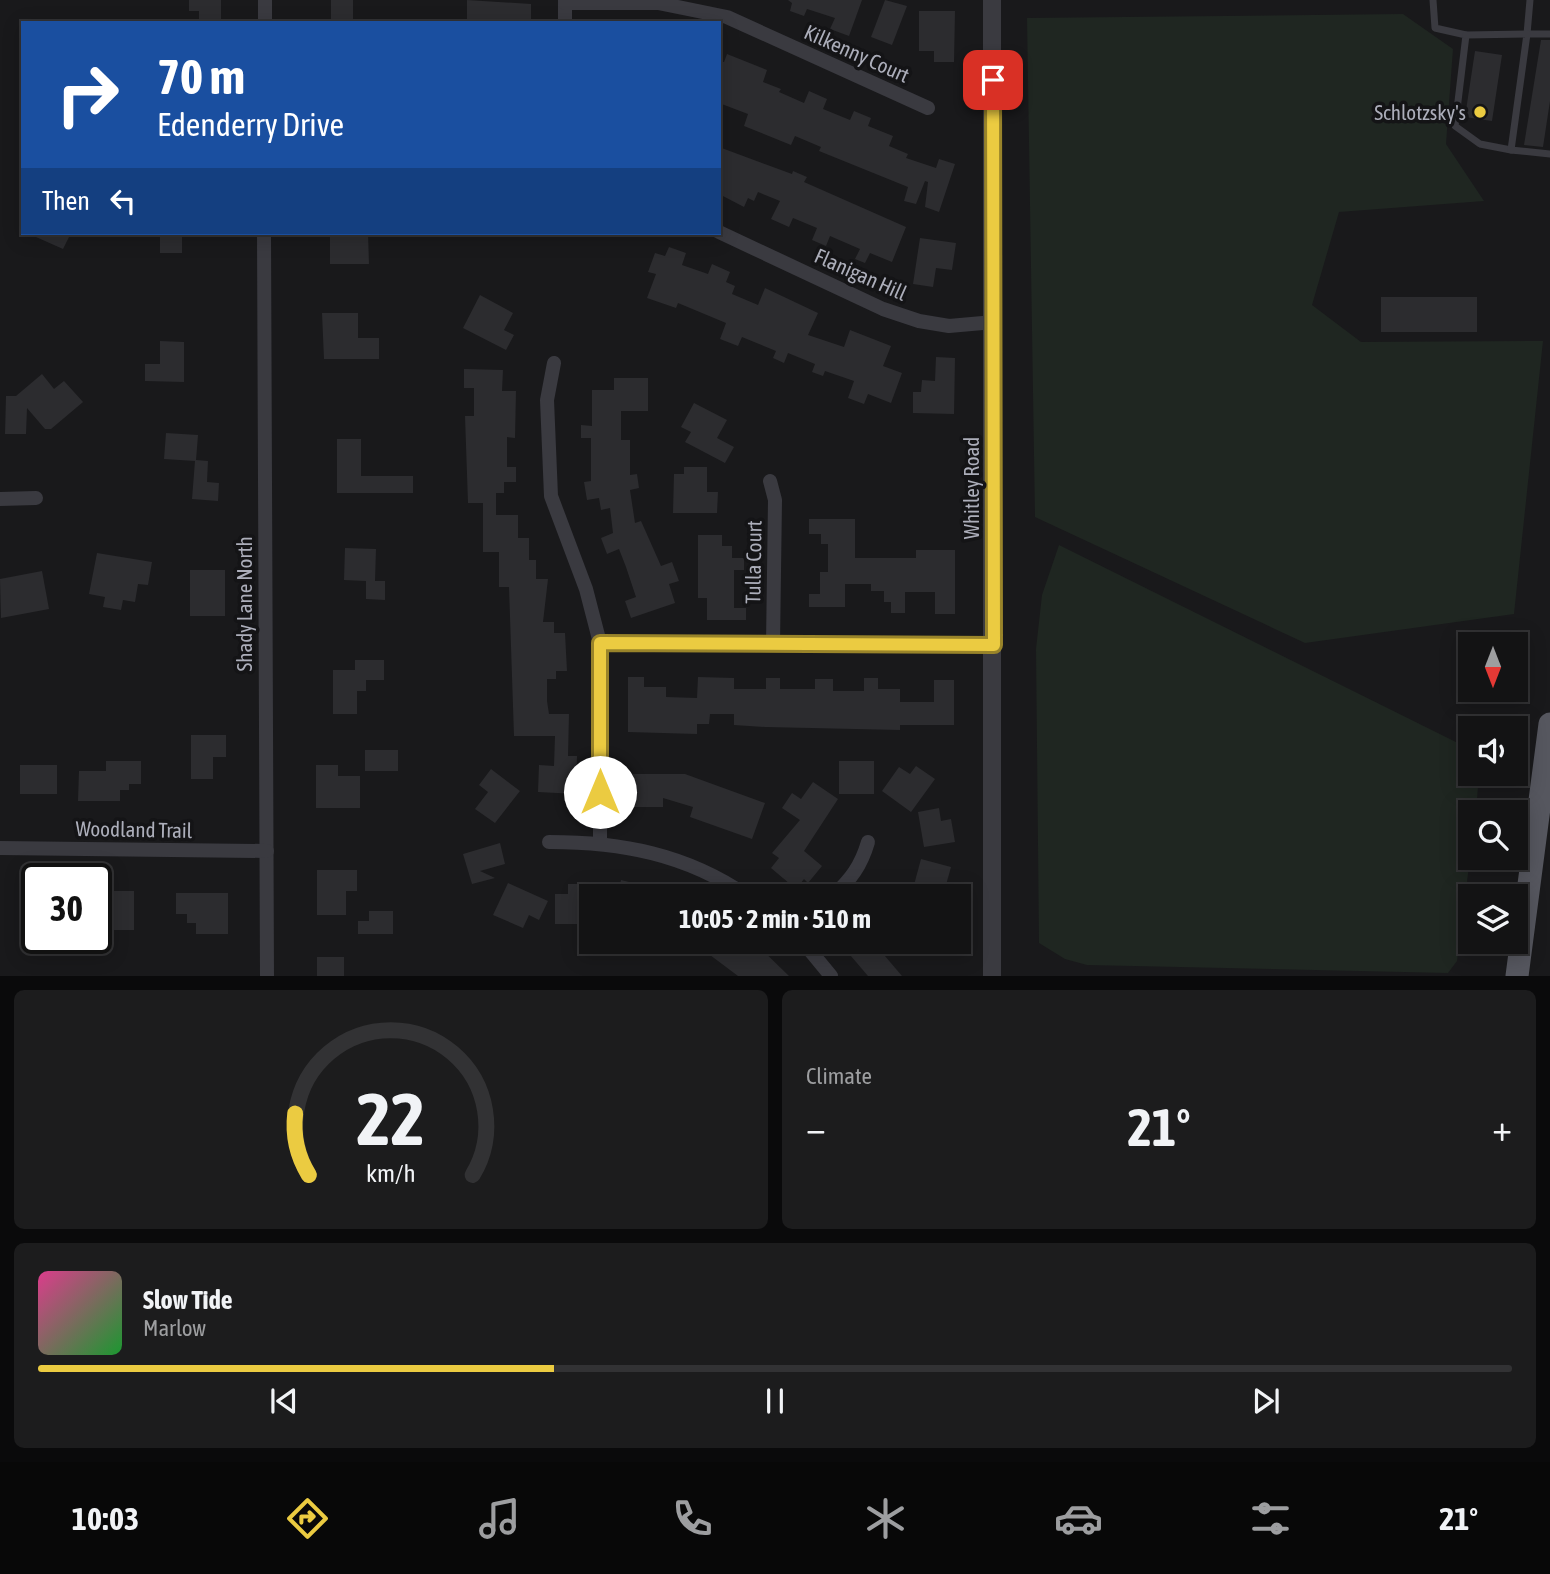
<!DOCTYPE html>
<html lang="en">
<head>
<meta charset="utf-8">
<style>
	:root { --surface:#131314; --page:#1c1c1d; --text:#f1f3f6; --muted:#9d9ea0; --line:#323234; --accent:#ebcb41 }
	body { margin:0; font-family:"Asap Condensed",sans-serif; background:var(--page); color:var(--text); height:100vh; display:flex; flex-direction:column; font-size:26px; white-space:nowrap }
	* { box-sizing:border-box; margin:0 }
	p { font-size:23px; color:var(--muted) }
	.icon { flex:none; width:38px; height:38px; fill:none; stroke:currentColor; stroke-width:2; stroke-linecap:round; stroke-linejoin:round }
	.map { position:relative; height:976px; overflow:hidden }
	.sheet { display:flex; flex-direction:column; gap:14px; padding:14px; background:#0a0a0b; flex:1 }
	.sheet>* { flex:none }
	.top-card { position:absolute; left:21px; top:21px; width:700px; height:214px; border-radius:0px; box-shadow:0 4px 18px #0003,0 0 0 2px var(--line); background:#1a4fa0; color:#fff; overflow:hidden }
	.needle { width:46px; rotate:180deg }
	.buttons { position:absolute; left:1458px; top:632px; display:grid; gap:14px }
	.buttons a { display:grid; place-items:center; width:70px; height:70px; border-radius:0px; background:var(--surface); box-shadow:0 4px 18px #0003,0 0 0 2px var(--line); font-size:35px }
	.speed { position:absolute; left:21px; top:863px; display:flex; gap:14px; font-size:35px; font-weight:700; text-align:center }
	.speed>* { display:grid; place-content:center; width:91px; height:91px; border-radius:50%; background:var(--surface); box-shadow:0 4px 18px #0003,0 0 0 2px var(--line); line-height:1 }
	.speed .limit { border:4px solid #111; border-radius:10px; background:#fff; color:#111 }
	.pin { position:absolute; display:grid; place-items:center; width:60px; height:60px; color:#fff; margin:-30px; border-radius:14px; box-shadow:0 4px 10px #0006 }
	.me { position:absolute; width:77px; margin:-38px; rotate:0deg; stroke-linejoin:round; filter:drop-shadow(0 0 5px #0008) }
	.turn { display:flex; align-items:center; gap:24px; height:147px; padding:0 21px; font-size:32px }
	.turn .icon { width:91px; height:91px; stroke-width:2.5 }
	.turn b { display:block; font-size:49px; line-height:60px }
	.then { display:flex; align-items:center; height:66px; padding:0 21px; background:#0003; gap:14px; font-size:26px }
	.big { font-size:52px; font-weight:700; line-height:1.1 }
	.sheet .widget { flex:1; display:flex; flex-direction:column; justify-content:center; gap:10px; min-width:0; padding:0 24px; border-radius:10px; background:var(--page) }
	.sheet .dial { align-items:center; gap:0 }
	.dial svg { height:182px; overflow:visible; fill:none; stroke:var(--line); stroke-width:7; stroke-linecap:round; text-anchor:middle }
	.dial text { fill:var(--text); stroke:none }
	.song { display:flex; align-items:center; gap:21px }
	.cover { width:84px; height:84px; border-radius:10px; background:linear-gradient(135deg,hsl(330 70% 55%),hsl(130 70% 35%)) }
	.played { height:7px; border-radius:4px; background:linear-gradient(90deg,var(--accent) 35%,var(--line) 35%) }
	.keys { display:flex; justify-content:space-around; direction:ltr }
	.heat { display:flex; justify-content:space-between; align-items:center; font-size:38px; direction:ltr }
	.sheet .tiles { flex:1; display:grid; gap:14px; grid-template-columns:1fr 1fr }
	.widget:last-child { grid-column:span 2 }
	.trip { position:absolute; left:579px; top:884px; width:392px; height:70px; border-radius:0px; background:var(--surface); box-shadow:0 4px 18px #0003,0 0 0 2px var(--line); font-weight:700; line-height:70px; text-align:center }
	.tab-bar { display:flex; height:112px; justify-content:space-around; align-items:center; background:#080808; color:var(--muted) }
	.tab-bar .icon { width:49px; height:49px }
	.tab-bar .selected { color:var(--accent) }
	.tab-bar b { font-size:32px; color:var(--text) }
	.map>svg:first-child { display:block }
</style>
</head>
<body>
<div class="map">
<svg width="1550" height="976" viewBox="0 0 1550 976">
	<rect width="100%" height="100%" fill="#19191b"/>
	<!-- green -->
	<g fill="#1f2621">
		<polygon points="1403,14 1453,49 1446,144 1484,201 1339,212 1312,305 1361,342 1543,341 1514,614 1305,643 1035,517 1027,18"/>
		<polygon points="1059,545 1470,749 1470,774 1479,774 1476,812 1470,812 1470,858 1457,961 1448,973 1087,965 1065,959 1039,943 1036,649 1042,595"/>
	</g>
	<!-- building -->
	<g fill="#2c2c2f">
		<polygon points="189,0 221,0 221,23 199,23 199,11 189,11"/>
		<rect x="331" y="0" width="22" height="23"/>
		<polygon points="467,0 531,4 531,23 467,23"/>
		<polygon points="788,0 862,0 849,36 830,29 835,18 807,9 804,16 790,11 792,3"/>
		<polygon points="885,0 907,6 892,45 871,37"/>
		<polygon points="919,11 955,11 954,62 934,62 934,51 919,51"/>
		<polygon points="1541,40 1550,40 1550,101 1543,147 1524,145"/>
		<polygon points="1475,51 1502,55 1492,121 1465,117"/>
		<polygon points="727,54 767,70 763,82 781,89 779,92 804,103 809,91 827,99 823,109 850,120 854,111 871,118 868,126 893,136 889,146 908,154 906,158 936,168 939,159 955,164 939,212 925,207 928,182 925,181 916,204 904,201 908,187 819,151 821,147 795,136 791,145 744,126 748,114 719,103 719,61 724,62"/>
		<polygon points="719,147 792,174 793,171 807,177 804,182 906,227 892,262 870,253 865,263 855,259 860,249 830,236 826,246 812,240 817,228 793,218 789,227 771,219 780,201 758,192 754,201 748,198 744,207 719,194"/>
		<polygon points="27,233 71,233 63,249"/>
		<rect x="160" y="233" width="22" height="20"/>
		<polygon points="330,233 368,233 369,264 330,264"/>
		<polygon points="920,238 956,243 952,270 936,268 933,287 913,284"/>
		<polygon points="669,247 686,253 682,265 708,274 712,264 730,272 726,282 735,286 732,294 758,305 765,288 818,313 808,335 844,347 850,330 891,346 883,366 902,373 891,403 868,394 864,404 848,398 854,381 825,371 823,376 812,372 815,364 788,353 784,363 773,358 776,351 742,337 738,346 720,339 726,323 678,303 676,308 647,298 656,274 648,272 655,253 665,256"/>
		<polygon points="480,295 513,313 504,330 514,335 506,350 463,328"/>
		<rect x="1381" y="297" width="96" height="35"/>
		<polygon points="322,313 358,313 358,338 379,338 379,359 324,359"/>
		<polygon points="160,341 184,342 184,382 145,381 145,364 160,364"/>
		<polygon points="936,357 955,358 954,414 913,413 913,392 921,392 922,380 935,381"/>
		<polygon points="464,369 503,370 502,391 516,391 515,438 507,437 507,467 516,467 516,482 504,482 504,493 496,493 496,515 518,515 518,538 529,538 529,560 536,560 536,579 548,579 543,622 554,622 554,633 565,633 567,671 556,671 556,679 547,679 547,701 549,714 569,714 568,756 577,756 576,794 538,792 539,765 554,766 555,736 514,736 509,587 499,587 499,552 483,552 483,503 468,503 465,416 474,416 474,388 464,388"/>
		<polygon points="42,374 54,389 64,381 83,402 51,429 45,429 27,408 26,434 5,434 6,396 16,396"/>
		<polygon points="614,378 648,378 648,411 621,411 621,440 630,440 630,475 637,474 639,488 630,490 635,523 641,521 661,566 672,562 679,581 669,584 675,603 631,618 625,601 636,597 626,567 619,549 607,554 601,538 613,533 610,508 601,510 599,498 587,500 584,482 591,481 591,438 581,438 581,425 592,426 592,390 614,390"/>
		<polygon points="694,403 727,420 717,438 734,447 725,463 685,442 691,432 681,427"/>
		<polygon points="166,433 198,435 196,460 208,461 207,482 219,483 218,501 192,499 195,461 164,459"/>
		<polygon points="337,439 361,439 361,476 413,476 413,493 337,493"/>
		<polygon points="684,467 707,467 707,492 718,492 717,513 673,513 674,474 684,474"/>
		<polygon points="809,519 855,519 855,558 916,558 916,550 955,550 955,614 935,614 935,592 905,592 905,613 891,613 891,602 884,602 884,591 871,591 871,584 845,584 845,607 809,607 809,594 820,594 820,572 828,572 828,544 821,544 821,534 809,534"/>
		<polygon points="698,535 722,535 722,546 732,546 732,558 744,558 744,570 734,570 734,608 746,608 746,620 707,620 707,598 698,598"/>
		<polygon points="345,548 376,549 375,581 385,581 385,600 366,599 366,581 344,580"/>
		<polygon points="97,553 152,562 148,585 138,584 135,602 123,600 121,610 103,607 105,597 89,594"/>
		<rect x="190" y="570" width="35" height="46"/>
		<polygon points="42,571 49,609 1,618 0,579"/>
		<polygon points="355,660 384,660 384,680 366,680 366,691 357,691 357,714 333,714 333,670 355,670"/>
		<polygon points="628,677 644,677 644,687 666,687 666,697 697,698 698,677 734,678 734,689 766,689 766,678 780,678 780,689 815,689 815,679 833,679 833,691 864,691 864,678 878,678 878,689 900,689 900,702 934,702 934,680 954,680 954,725 900,725 900,730 766,727 734,725 734,714 710,714 709,724 697,724 697,734 628,732"/>
		<polygon points="191,735 226,735 226,757 213,757 213,779 191,779"/>
		<rect x="365" y="750" width="33" height="21"/>
		<polygon points="106,761 141,761 141,784 129,784 129,790 120,790 120,801 78,801 79,771 106,771"/>
		<rect x="839" y="761" width="35" height="33"/>
		<rect x="20" y="765" width="37" height="29"/>
		<polygon points="316,765 338,765 338,776 360,776 360,808 316,808"/>
		<polygon points="916,766 935,779 911,812 882,791 899,767 910,774"/>
		<polygon points="491,769 520,791 495,823 475,809 488,792 479,785"/>
		<polygon points="627,774 685,774 765,803 752,839 690,817 693,807 663,798 663,807 627,807"/>
		<polygon points="813,782 838,799 804,851 822,866 808,883 804,879 796,889 771,868 779,858 772,853 800,820 782,808 792,793 801,799"/>
		<polygon points="939,808 941,821 951,819 955,842 924,847 918,812"/>
		<polygon points="500,843 505,864 480,871 495,878 472,884 463,854"/>
		<polygon points="921,859 951,867 943,896 911,896"/>
		<polygon points="317,870 357,870 357,891 346,891 346,915 317,915"/>
		<polygon points="621,880 669,892 668,896 590,896 590,924 555,924 555,894 568,894 568,884 594,884 619,889"/>
		<polygon points="508,883 548,901 539,920 529,915 523,928 493,915"/>
		<polygon points="96,891 134,891 134,930 113,930 113,921 96,921"/>
		<polygon points="176,893 228,893 228,934 196,934 196,923 187,923 187,914 176,914"/>
		<polygon points="369,911 393,911 393,934 358,934 358,921 369,921"/>
		<polygon points="689,942 754,942 789,976 738,976 710,955 712,952"/>
		<polygon points="839,942 873,942 902,976 868,976"/>
		<rect x="317" y="957" width="27" height="19"/>
	</g>
	<g fill="none" stroke-linecap="round" stroke-linejoin="round">
		<!-- service -->
		<g stroke="#3a3a40" stroke-width="7">
			<polyline points="1433,0 1435,28 1466,35 1455,126 1480,144 1511,150"/>
			<polyline points="1530,0 1527,34 1550,34"/>
			<polyline points="1466,35 1527,34 1511,150 1550,154"/>
		</g>
		<!-- minor -->
		<g stroke="#3a3a40" stroke-width="14">
			<polyline points="565,0 565,23"/>
			<polyline points="565,3 658,3 727,17 928,108"/>
			<polyline points="265,23 265,0"/>
			<polyline points="719,232 883,309 919,321 949,326 994,322"/>
			<polyline points="264,233 267,976"/>
			<polyline points="554,363 547,400 551,496 586,589 600,643 600,842"/>
			<polyline points="770,481 775,500 773,644"/>
			<polyline points="0,499 36,498"/>
			<polyline points="600,643 994,645"/>
			<path d="M549 842C621 842 686 854 747 896"/>
			<polyline points="0,848 267,851"/>
			<path d="M833 896C851 879 861 866 868 842"/>
			<polyline points="803,942 831,976"/>
		</g>
		<!-- tertiary -->
		<polyline stroke="#3a3a40" stroke-width="18" points="992,976 992,0"/>
		<!-- primary -->
		<polyline stroke="#56575f" stroke-width="23" points="1517,976 1550,724"/>
	</g>
	<g fill="none" stroke-linecap="round" stroke-linejoin="round">
		<!-- route casing -->
		<g stroke="#99842a" stroke-width="18">
			<polyline id="route" points="600,792 600,643 994,645 993,80"/>
		</g>
		<!-- route -->
		<use href="#route" stroke="#ebcb41" stroke-width="12"/>
	</g>
	<!-- markers -->
	<circle fill="#ebcb41" stroke="#141416" stroke-width="2.5" cx="1480" cy="112" r="7"/>
	<g text-anchor="middle" dominant-baseline="central" stroke-width="7" stroke-linejoin="round" paint-order="stroke">
		<!-- street labels -->
		<g font-size="21" fill="#acaeba" stroke="#141416">
			<text transform="translate(857 53) rotate(24)">Kilkenny Court</text>
			<text transform="translate(861 274) rotate(24)">Flanigan Hill</text>
			<text transform="translate(971 488) rotate(-90)">Whitley Road</text>
			<text transform="translate(753 562) rotate(-89)">Tulla Court</text>
			<text transform="translate(244 604) rotate(-90)">Shady Lane North</text>
			<text transform="translate(134 829) rotate(1)">Woodland Trail</text>
		</g>
		<!-- poi labels -->
		<g font-size="21" fill="#acaeba" stroke="#141416" text-anchor="end">
			<text x="1466" y="112">Schlotzsky's</text>
		</g>
	</g>
</svg>
<div class="buttons">
<a><svg class="needle" viewBox="-14 -14 28 28"><path d="M0-13l5 13h-10z" fill="#e53935"/><path d="M0 13l5-13h-10z" fill="#9d9ea0"/></svg></a>
<a><svg class="icon" aria-label="sound" viewBox="0 0 24 24"><path d="M4 9h4l5-4v14l-5-4H4zM17 9q2 3 0 6"/></svg></a>
<a><svg class="icon" aria-label="search" viewBox="0 0 24 24"><circle cx="10" cy="10" r="6"/><path d="M15 15l6 6"/></svg></a>
<a><svg class="icon" aria-label="layers" viewBox="0 0 24 24"><path d="M12 4l9 5-9 5-9-5zM3 14l9 5 9-5"/></svg></a>
</div>
<div class="speed"><div class="limit">30</div></div>
<div class="pin" style="left:993px;top:80px;background:#d93025"><svg class="icon" aria-label="arrive" viewBox="0 0 24 24"><path d="M6 21V4h12l-3 4 3 4H6"/></svg></div>
<svg class="me" style="left:600px;top:792px" viewBox="-20 -20 40 40"><circle r="19" fill="#fff"/><path d="M0-13L10 11 0 6-10 11z" fill="#ebcb41"/></svg>
<div class="trip">10:05 · 2 min · 510 m</div>
<div class="top-card">
<div class="turn"><svg class="icon" aria-label="right" viewBox="0 0 24 24"><path d="M7 20v-9h11M14 6l5 5-5 5"/></svg><div><b>70 m</b>Edenderry Drive</div></div>
<div class="then">Then<svg class="icon" aria-label="left" viewBox="0 0 24 24"><path d="M17 20v-9H6M10 6l-5 5 5 5"/></svg></div>
</div>
</div>
<section class="sheet">
<div class="tiles">
<div class="widget dial"><svg viewBox="0 0 100 80">
<path d="M14 69A42 42 0 1 1 86 69"/>
<path d="M14 69A42 42 0 0 1 8 42" stroke="#ebcb41"/>
<text x="50" y="56" font-size="32" font-weight="700">22</text>
<text x="50" y="72" font-size="11">km/h</text>
</svg></div>
<div class="widget"><p>Climate</p>
<div class="heat"><a>−</a><b class="big">21°</b><a>+</a></div>
</div>
<div class="widget">
<div class="song"><i class="cover"></i><div><b>Slow Tide</b><p>Marlow</p></div></div>
<div class="played"></div>
<div class="keys"><svg class="icon" aria-label="previous" viewBox="0 0 24 24"><path d="M18 5L8 12l10 7zM5 5v14"/></svg><svg class="icon" aria-label="pause" viewBox="0 0 24 24"><path d="M8 5v14M16 5v14"/></svg><svg class="icon" aria-label="next" viewBox="0 0 24 24"><path d="M6 5l10 7-10 7zM19 5v14"/></svg></div>
</div>
</div>
</section>
<nav class="tab-bar">
<b>10:03</b>
<svg class="icon selected" aria-label="directions" viewBox="0 0 24 24"><path d="M12 3l9 9-9 9-9-9zM9 14v-3h6M13 9l2 2-2 2"/></svg>
<svg class="icon" aria-label="music" viewBox="0 0 24 24"><path d="M9 18V5l10-2v13"/><circle cx="6" cy="18" r="3"/><circle cx="16" cy="16" r="3"/></svg>
<svg class="icon" aria-label="phone" viewBox="0 0 24 24"><path d="M5 4h4l2 5-3 2q2 4 5 5l2-3 5 2v4C11 20 4 13 5 4z"/></svg>
<svg class="icon" aria-label="climate" viewBox="0 0 24 24"><path d="M12 3v18M4 7l16 10M4 17L20 7"/></svg>
<svg class="icon" aria-label="car" viewBox="0 0 24 24"><path d="M5 17H2v-5l4-1 3-4h7l3 4 3 1v5h-3M9 17h6M6 11h13"/><circle cx="7" cy="17" r="2"/><circle cx="17" cy="17" r="2"/></svg>
<svg class="icon" aria-label="filters" viewBox="0 0 24 24"><path d="M4 7h16M4 17h16"/><circle cx="9" cy="7" r="2"/><circle cx="15" cy="17" r="2"/></svg>
<b>21°</b>
</nav>
</body>
</html>
